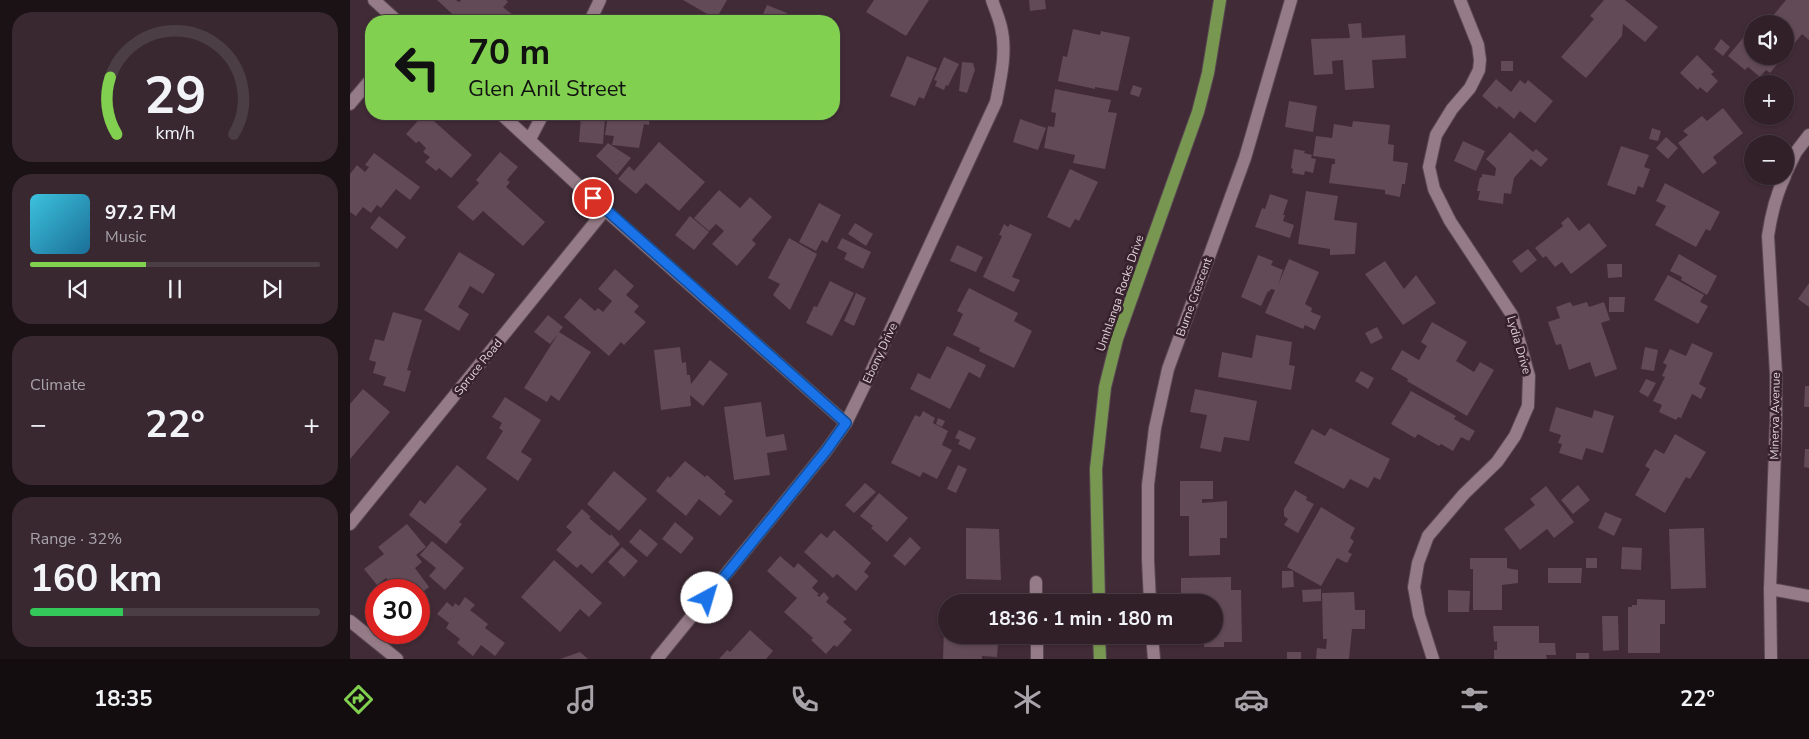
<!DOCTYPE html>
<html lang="en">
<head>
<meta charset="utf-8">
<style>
	:root { --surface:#312028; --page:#392830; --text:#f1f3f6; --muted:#a8a3a8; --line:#4c3e45; --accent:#82d04f }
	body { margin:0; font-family:"Nunito Sans",sans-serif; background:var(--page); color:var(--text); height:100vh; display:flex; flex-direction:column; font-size:19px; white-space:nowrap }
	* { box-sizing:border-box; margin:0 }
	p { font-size:16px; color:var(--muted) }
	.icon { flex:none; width:28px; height:28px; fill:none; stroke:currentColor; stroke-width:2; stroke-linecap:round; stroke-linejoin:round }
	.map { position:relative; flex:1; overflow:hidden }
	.side { display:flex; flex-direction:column; gap:12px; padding:12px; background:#1b1216; width:350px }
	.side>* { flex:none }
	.top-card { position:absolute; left:15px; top:15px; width:475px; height:105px; border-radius:20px; box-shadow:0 1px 4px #0004,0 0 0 1px var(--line); background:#82d04f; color:#111; overflow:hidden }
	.buttons { position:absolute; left:1394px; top:15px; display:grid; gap:10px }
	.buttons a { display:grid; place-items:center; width:50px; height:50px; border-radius:50%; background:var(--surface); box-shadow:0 1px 4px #0004,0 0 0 1px var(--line); font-size:25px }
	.speed { position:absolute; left:15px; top:579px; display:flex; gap:10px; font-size:25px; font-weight:700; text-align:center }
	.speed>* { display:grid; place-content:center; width:65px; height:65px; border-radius:50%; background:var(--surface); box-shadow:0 1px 4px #0004,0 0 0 1px var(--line); line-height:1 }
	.speed .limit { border:8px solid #d22; background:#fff; color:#111 }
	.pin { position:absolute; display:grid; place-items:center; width:42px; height:42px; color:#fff; margin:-21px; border:2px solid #fff; border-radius:50%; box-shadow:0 1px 5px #0007 }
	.me { position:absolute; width:55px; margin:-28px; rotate:39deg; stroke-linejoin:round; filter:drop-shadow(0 0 4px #0008) }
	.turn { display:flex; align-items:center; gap:18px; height:105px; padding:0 20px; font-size:22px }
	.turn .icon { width:65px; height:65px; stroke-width:2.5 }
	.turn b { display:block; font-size:35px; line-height:42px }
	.big { font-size:38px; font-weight:700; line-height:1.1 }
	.side .widget { flex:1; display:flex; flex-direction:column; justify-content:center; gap:8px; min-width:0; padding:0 18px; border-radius:20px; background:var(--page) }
	.side .dial { align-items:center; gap:0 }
	.dial svg { height:130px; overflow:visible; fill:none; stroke:var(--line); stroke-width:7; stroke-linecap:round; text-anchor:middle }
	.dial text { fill:var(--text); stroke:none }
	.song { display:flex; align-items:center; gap:15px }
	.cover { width:60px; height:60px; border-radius:8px; background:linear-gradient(135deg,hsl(190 70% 55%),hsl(200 70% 35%)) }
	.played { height:5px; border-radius:2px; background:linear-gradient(90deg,var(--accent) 40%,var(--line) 40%) }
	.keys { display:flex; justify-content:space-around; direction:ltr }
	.heat { display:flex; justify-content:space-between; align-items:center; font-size:28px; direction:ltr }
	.charge { height:8px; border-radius:4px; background:linear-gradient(90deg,#34c759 32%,var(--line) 0) }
	.trip { position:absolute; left:588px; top:594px; width:285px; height:50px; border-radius:25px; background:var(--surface); box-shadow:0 1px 4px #0004,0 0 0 1px var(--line); font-weight:700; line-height:50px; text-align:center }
	.menu { display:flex; height:80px; justify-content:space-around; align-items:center; background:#140d10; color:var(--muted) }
	.menu .icon { width:35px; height:35px }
	.menu .selected { color:var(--accent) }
	.menu b { font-size:22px; color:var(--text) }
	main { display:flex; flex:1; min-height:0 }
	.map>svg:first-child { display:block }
</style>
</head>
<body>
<main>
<section class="side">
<div class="widget dial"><svg viewBox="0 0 100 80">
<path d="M14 69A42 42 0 1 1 86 69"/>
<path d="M14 69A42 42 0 0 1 10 34" stroke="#82d04f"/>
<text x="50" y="56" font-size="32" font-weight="700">29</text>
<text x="50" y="72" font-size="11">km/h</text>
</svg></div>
<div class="widget">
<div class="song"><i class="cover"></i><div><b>97.2 FM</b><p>Music</p></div></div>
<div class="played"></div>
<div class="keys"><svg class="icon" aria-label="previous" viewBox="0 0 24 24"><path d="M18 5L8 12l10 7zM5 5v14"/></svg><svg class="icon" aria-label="pause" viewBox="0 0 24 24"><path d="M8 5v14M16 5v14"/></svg><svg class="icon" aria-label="next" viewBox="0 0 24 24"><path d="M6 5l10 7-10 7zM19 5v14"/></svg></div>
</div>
<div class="widget"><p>Climate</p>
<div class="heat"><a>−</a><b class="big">22°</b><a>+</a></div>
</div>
<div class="widget"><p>Range · 32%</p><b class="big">160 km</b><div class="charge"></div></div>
</section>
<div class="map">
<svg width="1459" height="659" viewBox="0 0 1459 659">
	<rect width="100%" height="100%" fill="#412b36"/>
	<!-- building -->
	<g fill="#624a56">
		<polygon points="87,0 106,0 109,2 111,0 156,0 158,2 153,7 170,21 128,21 121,15 115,21 110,21"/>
		<polygon points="333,0 377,0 366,19"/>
		<polygon points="524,0 579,0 556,36 516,12"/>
		<polygon points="679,0 695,0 696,9 680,11"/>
		<polygon points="1254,0 1275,0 1308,27 1295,42 1273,24 1272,36 1236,78 1211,57 1244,19 1240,16"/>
		<polygon points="1436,0 1459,0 1459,40 1452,34 1435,55 1435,24 1416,24"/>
		<polygon points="417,5 437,13 434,21 410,21"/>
		<polygon points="1011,23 1012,38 1055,35 1056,58 1022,60 1024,88 995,90 993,60 982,61 983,74 964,75 961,39 1000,38 998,24"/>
		<polygon points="1402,27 1402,56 1434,56 1420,73 1416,70 1410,77 1398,67 1395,70 1378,56"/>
		<polygon points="723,29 750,35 751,31 780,37 768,91 745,87 745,89 708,81 713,56 717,57"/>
		<polygon points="1371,39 1380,47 1373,56 1364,49"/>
		<polygon points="1347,55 1364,72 1361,74 1368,81 1357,93 1350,87 1348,90 1330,73"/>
		<polygon points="557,56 587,68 574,99 569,97 565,106 540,96"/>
		<polygon points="594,57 609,64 598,86 596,85 594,90 585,86 587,81 584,80"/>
		<rect x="1151" y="61" width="12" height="10"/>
		<polygon points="612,62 623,63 625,70 617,93 609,91"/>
		<polygon points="1146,79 1161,92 1170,80 1175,84 1178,80 1203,101 1185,123 1170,111 1164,119 1149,106 1147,109 1132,96"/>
		<polygon points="783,85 792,88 789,97 780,94"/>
		<polygon points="705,89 761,100 758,112 767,113 755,169 723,163 725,155 694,148 698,126 704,127 706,113 701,112"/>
		<polygon points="939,101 967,106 963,132 935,127"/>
		<polygon points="1373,108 1393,133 1363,157 1367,163 1353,174 1328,143 1338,135 1333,131 1352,116 1357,121"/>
		<polygon points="74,114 76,114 122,155 101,178 89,168 86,171 75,162 80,157 73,152 76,148 69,141 66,143 56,134"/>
		<polygon points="258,114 300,114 299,125 294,124 289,148 262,145 264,136 255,135"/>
		<polygon points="231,116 255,118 253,144 229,142"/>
		<polygon points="670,119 696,128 688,150 663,142"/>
		<polygon points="1003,121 1040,125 1038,144 1044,145 1043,161 1058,163 1055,184 1052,184 1050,197 1035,194 1035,190 979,183 982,164 985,164 985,159 963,156 966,136 982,138 984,124 1002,127"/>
		<polygon points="1302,128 1311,131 1308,141 1299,139"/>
		<polygon points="1160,132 1183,152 1186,149 1198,159 1191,167 1181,159 1164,178 1161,194 1154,193 1153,204 1128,200 1130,191 1127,191 1130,177 1132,178 1132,174 1145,176 1146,168 1136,159"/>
		<polygon points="1316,137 1328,148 1318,159 1306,148"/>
		<polygon points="1113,141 1135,151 1126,171 1104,161"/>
		<polygon points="309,142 355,182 329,211 296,183 286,194 268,179 279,166 284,171"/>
		<polygon points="258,143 281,158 267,175 246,156"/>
		<polygon points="1271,146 1299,155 1294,167 1300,169 1293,188 1288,186 1285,195 1257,185"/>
		<polygon points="944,149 955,151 954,153 962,155 961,158 966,159 963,173 955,171 954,175 942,173 943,169 941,168"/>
		<polygon points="150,152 168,167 157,180 160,182 156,187 195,222 173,246 133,211 123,221 107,207 129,183 126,180"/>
		<polygon points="24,153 70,187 60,200 46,189 31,208 27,205 21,213 13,207 6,216 0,212 0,174 7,165 15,172 19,167 15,165"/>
		<polygon points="720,169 748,182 729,221 725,219 720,228 697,217"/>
		<polygon points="1315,183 1370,212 1360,231 1356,229 1346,247 1305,225 1316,206 1306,201"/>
		<polygon points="369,190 390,208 400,197 422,217 402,240 406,244 387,266 362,244 374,231 366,224 359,231 344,218"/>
		<polygon points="956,191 988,196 984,220 1007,223 1005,254 980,255 980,249 948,244"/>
		<polygon points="920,194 938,200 933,215 935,215 933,221 944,225 940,238 905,227 912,208 915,209"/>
		<polygon points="469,203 491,215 477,243 472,240 466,251 449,242"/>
		<polygon points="29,216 56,237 47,249 20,228"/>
		<polygon points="340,216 359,232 344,250 325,235"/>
		<polygon points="1218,217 1229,231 1239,223 1257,246 1221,274 1212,262 1205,267 1196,256 1193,258 1185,248 1213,226 1211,223"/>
		<polygon points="505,223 523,234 516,246 498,234"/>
		<polygon points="654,224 658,227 660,224 682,234 662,277 670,280 664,292 633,277 652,236 649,235"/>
		<polygon points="439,238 467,254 440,310 423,295 430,284 418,278"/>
		<polygon points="492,238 521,252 513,269 494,259 497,253 487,248"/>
		<polygon points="607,245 633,257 626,272 600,261"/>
		<polygon points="1178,249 1187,260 1171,273 1162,261"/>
		<polygon points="109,252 145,274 133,294 120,286 108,307 119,314 109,331 74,310"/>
		<polygon points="1329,254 1367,276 1357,295 1331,280 1332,277 1320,271"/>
		<polygon points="908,255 923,261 921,265 933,270 928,285 939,259 969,272 955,304 962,308 961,312 971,316 965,330 955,325 953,329 915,313 925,290 921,289 919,292 918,291 911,306 891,297"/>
		<polygon points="1035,261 1054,289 1066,275 1086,303 1053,325 1015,274"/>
		<polygon points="1257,264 1272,264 1272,277 1258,278"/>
		<polygon points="265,269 284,286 276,295 289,306 284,312 296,322 274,345 271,342 259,356 214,317 230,298 245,311 248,308 253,312 262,301 248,289"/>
		<polygon points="1318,275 1354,295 1350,302 1358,306 1348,324 1304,300"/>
		<polygon points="480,281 504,293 482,336 456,323 464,306 467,307"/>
		<polygon points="1459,283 1459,307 1448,299"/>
		<polygon points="619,288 668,313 664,321 682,331 664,368 629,351 630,348 603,335 613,314 607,311"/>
		<polygon points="506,293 516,298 504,326 494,321"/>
		<polygon points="1259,297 1275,297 1274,312 1259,312"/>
		<polygon points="1220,302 1223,306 1237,302 1239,307 1254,302 1260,320 1251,323 1267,369 1245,377 1240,362 1219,370 1211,344 1206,345 1198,322 1210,318 1206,307"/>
		<polygon points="43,312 72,320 57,370 61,371 55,392 33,385 36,377 23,373 26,362 19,360 25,339 34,341"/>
		<polygon points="198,315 213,327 209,332 241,352 209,401 201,395 197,402 174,388 208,334 200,344 184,332"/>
		<polygon points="1082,322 1117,342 1106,361 1124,372 1130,362 1144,370 1117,416 1057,381 1058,379 1041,369 1052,350 1069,360 1077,346 1071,342"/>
		<polygon points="1027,327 1033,338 1021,344 1015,333"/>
		<polygon points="906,335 942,342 939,365 945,366 941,390 868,377 872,352 902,358"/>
		<polygon points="1342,343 1363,353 1349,384 1356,388 1351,399 1342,394 1331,418 1328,417 1326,420 1309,412 1312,405 1303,401 1315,377 1312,376 1317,365 1313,363 1320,349 1336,356"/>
		<polygon points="597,346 636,365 630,378 619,372 600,409 560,389 568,373 580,379"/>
		<polygon points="330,347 332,363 336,362 337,375 340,375 341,384 360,360 378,374 353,406 340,395 341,406 311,410 304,350"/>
		<polygon points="1295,347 1308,350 1304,371 1291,369"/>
		<polygon points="1011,371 1024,378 1018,389 1005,381"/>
		<polygon points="1296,379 1306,383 1298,397 1289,392"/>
		<polygon points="1455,386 1459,386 1459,407 1454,407"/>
		<polygon points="13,389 40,412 0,459 0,404"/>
		<polygon points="845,389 907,401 899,441 874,437 871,452 850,448 857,415 840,412"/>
		<polygon points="1061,391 1106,416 1104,419 1125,431 1119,441 1111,437 1103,451 1091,444 1089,446 1068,434 1065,438 1041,424"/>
		<polygon points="155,397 191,420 171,452 182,459 168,481 136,458 153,431 149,428 152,423 142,417"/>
		<polygon points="411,402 416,437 434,434 437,450 417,453 420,475 384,480 374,407"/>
		<polygon points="1206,407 1242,418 1244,410 1264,416 1253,453 1236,448 1232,460 1209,453 1212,444 1208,443 1211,435 1199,431"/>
		<polygon points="573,411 585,418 583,423 598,431 592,445 602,450 587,479 573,472 570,477 541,463 565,415 570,417"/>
		<polygon points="588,418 595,421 592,427 586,424"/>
		<polygon points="980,428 1040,459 1030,480 1024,477 1018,488 1000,479 994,489 944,463 962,429 975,436"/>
		<polygon points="609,430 626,438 620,450 608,444 610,440 605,438"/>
		<polygon points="1325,434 1356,452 1340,479 1336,477 1315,513 1285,495 1300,469 1295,466 1305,449 1314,454"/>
		<polygon points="1455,449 1459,449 1459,468 1454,467"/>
		<polygon points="335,461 355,477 357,475 376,492 374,494 383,501 370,516 349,499 336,516 306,491 318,476 320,478"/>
		<polygon points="107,465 137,489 109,522 112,524 96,544 59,515 70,500 75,504"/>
		<polygon points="608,465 617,469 606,493 597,489"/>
		<polygon points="264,471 297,499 269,531 237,504"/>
		<polygon points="830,481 863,481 863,499 852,499 852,503 877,501 877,538 870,538 870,555 839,556 839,516 830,516"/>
		<polygon points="515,483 526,492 504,513 495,505"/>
		<polygon points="1228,485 1240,500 1223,514 1211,500"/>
		<polygon points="1196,486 1224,522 1204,538 1197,529 1170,550 1154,529 1185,505 1180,499"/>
		<polygon points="945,490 957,497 956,500 964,504 948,533 934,525 938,519 934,516 934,509"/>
		<polygon points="529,493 558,518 537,542 521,528 523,526 510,516"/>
		<polygon points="971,507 1005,528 1000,538 1004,541 998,552 1002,554 997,563 987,558 971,586 937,567"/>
		<polygon points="232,509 241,517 239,518 260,536 261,534 270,544 242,574 231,564 227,568 206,550 222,532 216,527"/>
		<polygon points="1255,512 1272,519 1264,536 1248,528"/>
		<polygon points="325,522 344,538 331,554 312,539"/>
		<polygon points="57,524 76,547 66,555 72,562 65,568 79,587 69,595 69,590 46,590 36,578 27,585 14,569 34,554 28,547"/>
		<polygon points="616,528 649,529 651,580 616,579"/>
		<polygon points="1354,528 1356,588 1321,589 1319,529"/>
		<polygon points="290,529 308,544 297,557 279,542"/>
		<polygon points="484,530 521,563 514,572 519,576 506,591 487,574 483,578 454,552 471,533 477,538"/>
		<polygon points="560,537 571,548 555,566 543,556"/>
		<polygon points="82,541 114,568 95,590 79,576 86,568 70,555"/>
		<polygon points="272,547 288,561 274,577 258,562"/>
		<polygon points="1272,547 1292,548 1291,570 1271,569"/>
		<polygon points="430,556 444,568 448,563 468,581 462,588 469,594 467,595 469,597 474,592 479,598 476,602 497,619 493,622 502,630 487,647 484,645 476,654 461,640 463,638 434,612 447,598 417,571"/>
		<polygon points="1120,558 1157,558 1157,568 1168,570 1168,583 1152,585 1152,610 1123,610 1123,569 1120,569"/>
		<rect x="1236" y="558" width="11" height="10"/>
		<polygon points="204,560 252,603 239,617 230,609 210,632 171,597"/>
		<polygon points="1198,568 1232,568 1231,583 1198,583"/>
		<polygon points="932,571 943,571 944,587 932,588"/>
		<polygon points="881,577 881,590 891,590 892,642 874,642 874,647 854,647 854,635 864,635 864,602 831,602 831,578"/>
		<polygon points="971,589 971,601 953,602 952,590"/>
		<polygon points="1098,590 1120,591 1119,612 1098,612"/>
		<polygon points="1004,592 1005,610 1015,610 1015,629 1002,629 999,659 966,659 967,648 976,649 977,639 973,639 972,593"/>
		<polygon points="115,597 125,605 120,610 138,624 135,628 155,643 145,656 131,645 123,656 107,643 110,639 96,628 99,623 87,614 97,602 103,607 105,603 109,606"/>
		<polygon points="1287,599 1315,600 1315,624 1310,624 1310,653 1278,653 1278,607 1282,607 1282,605 1287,605"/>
		<polygon points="1252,616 1268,616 1269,650 1253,651"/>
		<polygon points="1143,626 1189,626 1189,643 1205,643 1206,655 1196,655 1197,659 1144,659 1144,650 1147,650 1147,641 1144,642"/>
		<polygon points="594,627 596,627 596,635 635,635 634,643 648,644 647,657 632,656 632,659 593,659"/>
		<polygon points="400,630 423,651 416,659 369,659 377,650 380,652"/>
		<polygon points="230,652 238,659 210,659"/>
		<rect x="937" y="652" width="14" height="7"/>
		<rect x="1226" y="653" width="13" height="6"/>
	</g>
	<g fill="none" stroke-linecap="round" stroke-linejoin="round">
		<!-- minor casing -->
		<g stroke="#5a4851" stroke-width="14">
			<g id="minor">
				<polyline points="24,0 47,21"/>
				<polyline points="240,21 250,0"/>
				<polyline points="0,104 21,79"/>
				<polyline points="151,114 255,210 496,423"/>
				<polyline points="180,139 193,114"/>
				<polyline points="1435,175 1446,152 1459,135"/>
				<polyline points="0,524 255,210"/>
				<polyline points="686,582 686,602"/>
				<polyline points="1420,589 1459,596"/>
				<polyline points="800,602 798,560 798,485 805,428 818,369 895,158 941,0"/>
				<polyline points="0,621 47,659"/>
				<polyline points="687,635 687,659"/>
				<polyline points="802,635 804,659"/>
				<path d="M307 659 476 451 496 423 521 372 646 102C651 77 657 51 651 27 649 18 645 9 642 0"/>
				<polyline points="1083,659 1069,615 1064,587 1068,563 1078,536 1114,494 1147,462 1165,436 1178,406 1179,376 1162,315 1100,221 1084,189 1079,167 1086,135 1102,109 1120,88 1129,70 1130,60 1128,45 1110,0"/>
				<path d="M1421 659 1420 589 1426 422V374L1418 236C1421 215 1426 195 1435 176"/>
			</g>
		</g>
		<!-- major casing -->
		<g stroke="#5a4851" stroke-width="14">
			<g id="major">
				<polyline points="749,602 746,469 755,387 767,339 848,112 858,73 870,0"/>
				<polyline points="749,635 750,659"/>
			</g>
		</g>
		<!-- minor -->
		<use href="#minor" stroke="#957b87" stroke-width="12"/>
		<!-- major -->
		<use href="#major" stroke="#789852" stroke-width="12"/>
	</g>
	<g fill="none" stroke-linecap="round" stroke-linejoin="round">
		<!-- route casing -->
		<g stroke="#114b97" stroke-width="12">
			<polyline id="route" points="243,198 496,423 476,451 357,598"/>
		</g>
		<!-- route -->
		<use href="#route" stroke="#1a73e8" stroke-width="9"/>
	</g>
	<g text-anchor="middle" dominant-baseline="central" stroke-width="5" stroke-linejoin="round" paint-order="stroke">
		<!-- street labels -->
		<g font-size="12" fill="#decfd6" stroke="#36212c">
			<text transform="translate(770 293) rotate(-71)">Umhlanga Rocks Drive</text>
			<text transform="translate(844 297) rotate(-70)">Burne Crescent</text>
			<text transform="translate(1169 345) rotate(74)">Lydia Drive</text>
			<text transform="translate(530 353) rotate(-65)">Ebony Drive</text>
			<text transform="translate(128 367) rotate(-51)">Spruce Road</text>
			<text transform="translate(1425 416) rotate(-89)">Minerva Avenue</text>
		</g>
	</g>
</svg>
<div class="buttons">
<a><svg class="icon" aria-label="sound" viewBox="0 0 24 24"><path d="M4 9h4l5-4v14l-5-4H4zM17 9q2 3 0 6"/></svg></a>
<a>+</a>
<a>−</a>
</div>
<div class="speed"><div class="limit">30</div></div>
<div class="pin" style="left:243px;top:198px;background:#d93025"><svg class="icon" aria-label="arrive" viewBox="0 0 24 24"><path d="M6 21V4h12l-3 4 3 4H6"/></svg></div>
<svg class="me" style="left:357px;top:598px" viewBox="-20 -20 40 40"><circle r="19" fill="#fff"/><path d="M0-13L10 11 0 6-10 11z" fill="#1a73e8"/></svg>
<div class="trip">18:36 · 1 min · 180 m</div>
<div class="top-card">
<div class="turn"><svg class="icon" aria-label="left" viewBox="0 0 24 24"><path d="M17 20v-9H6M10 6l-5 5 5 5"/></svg><div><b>70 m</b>Glen Anil Street</div></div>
</div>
</div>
</main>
<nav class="menu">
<b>18:35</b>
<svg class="icon selected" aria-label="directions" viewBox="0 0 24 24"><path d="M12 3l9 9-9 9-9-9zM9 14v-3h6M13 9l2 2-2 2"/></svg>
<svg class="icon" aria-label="music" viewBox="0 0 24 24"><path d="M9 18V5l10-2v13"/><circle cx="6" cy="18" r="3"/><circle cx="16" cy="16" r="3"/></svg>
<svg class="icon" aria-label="phone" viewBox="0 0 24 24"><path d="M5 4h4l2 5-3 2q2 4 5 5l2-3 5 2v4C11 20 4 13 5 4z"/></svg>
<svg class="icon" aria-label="climate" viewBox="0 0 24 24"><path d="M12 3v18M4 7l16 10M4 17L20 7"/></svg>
<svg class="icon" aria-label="car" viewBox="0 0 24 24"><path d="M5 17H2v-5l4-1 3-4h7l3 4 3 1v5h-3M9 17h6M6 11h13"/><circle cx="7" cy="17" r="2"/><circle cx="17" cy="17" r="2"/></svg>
<svg class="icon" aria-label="filters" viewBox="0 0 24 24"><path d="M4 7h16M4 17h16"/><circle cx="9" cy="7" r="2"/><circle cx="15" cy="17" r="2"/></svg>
<b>22°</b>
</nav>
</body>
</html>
